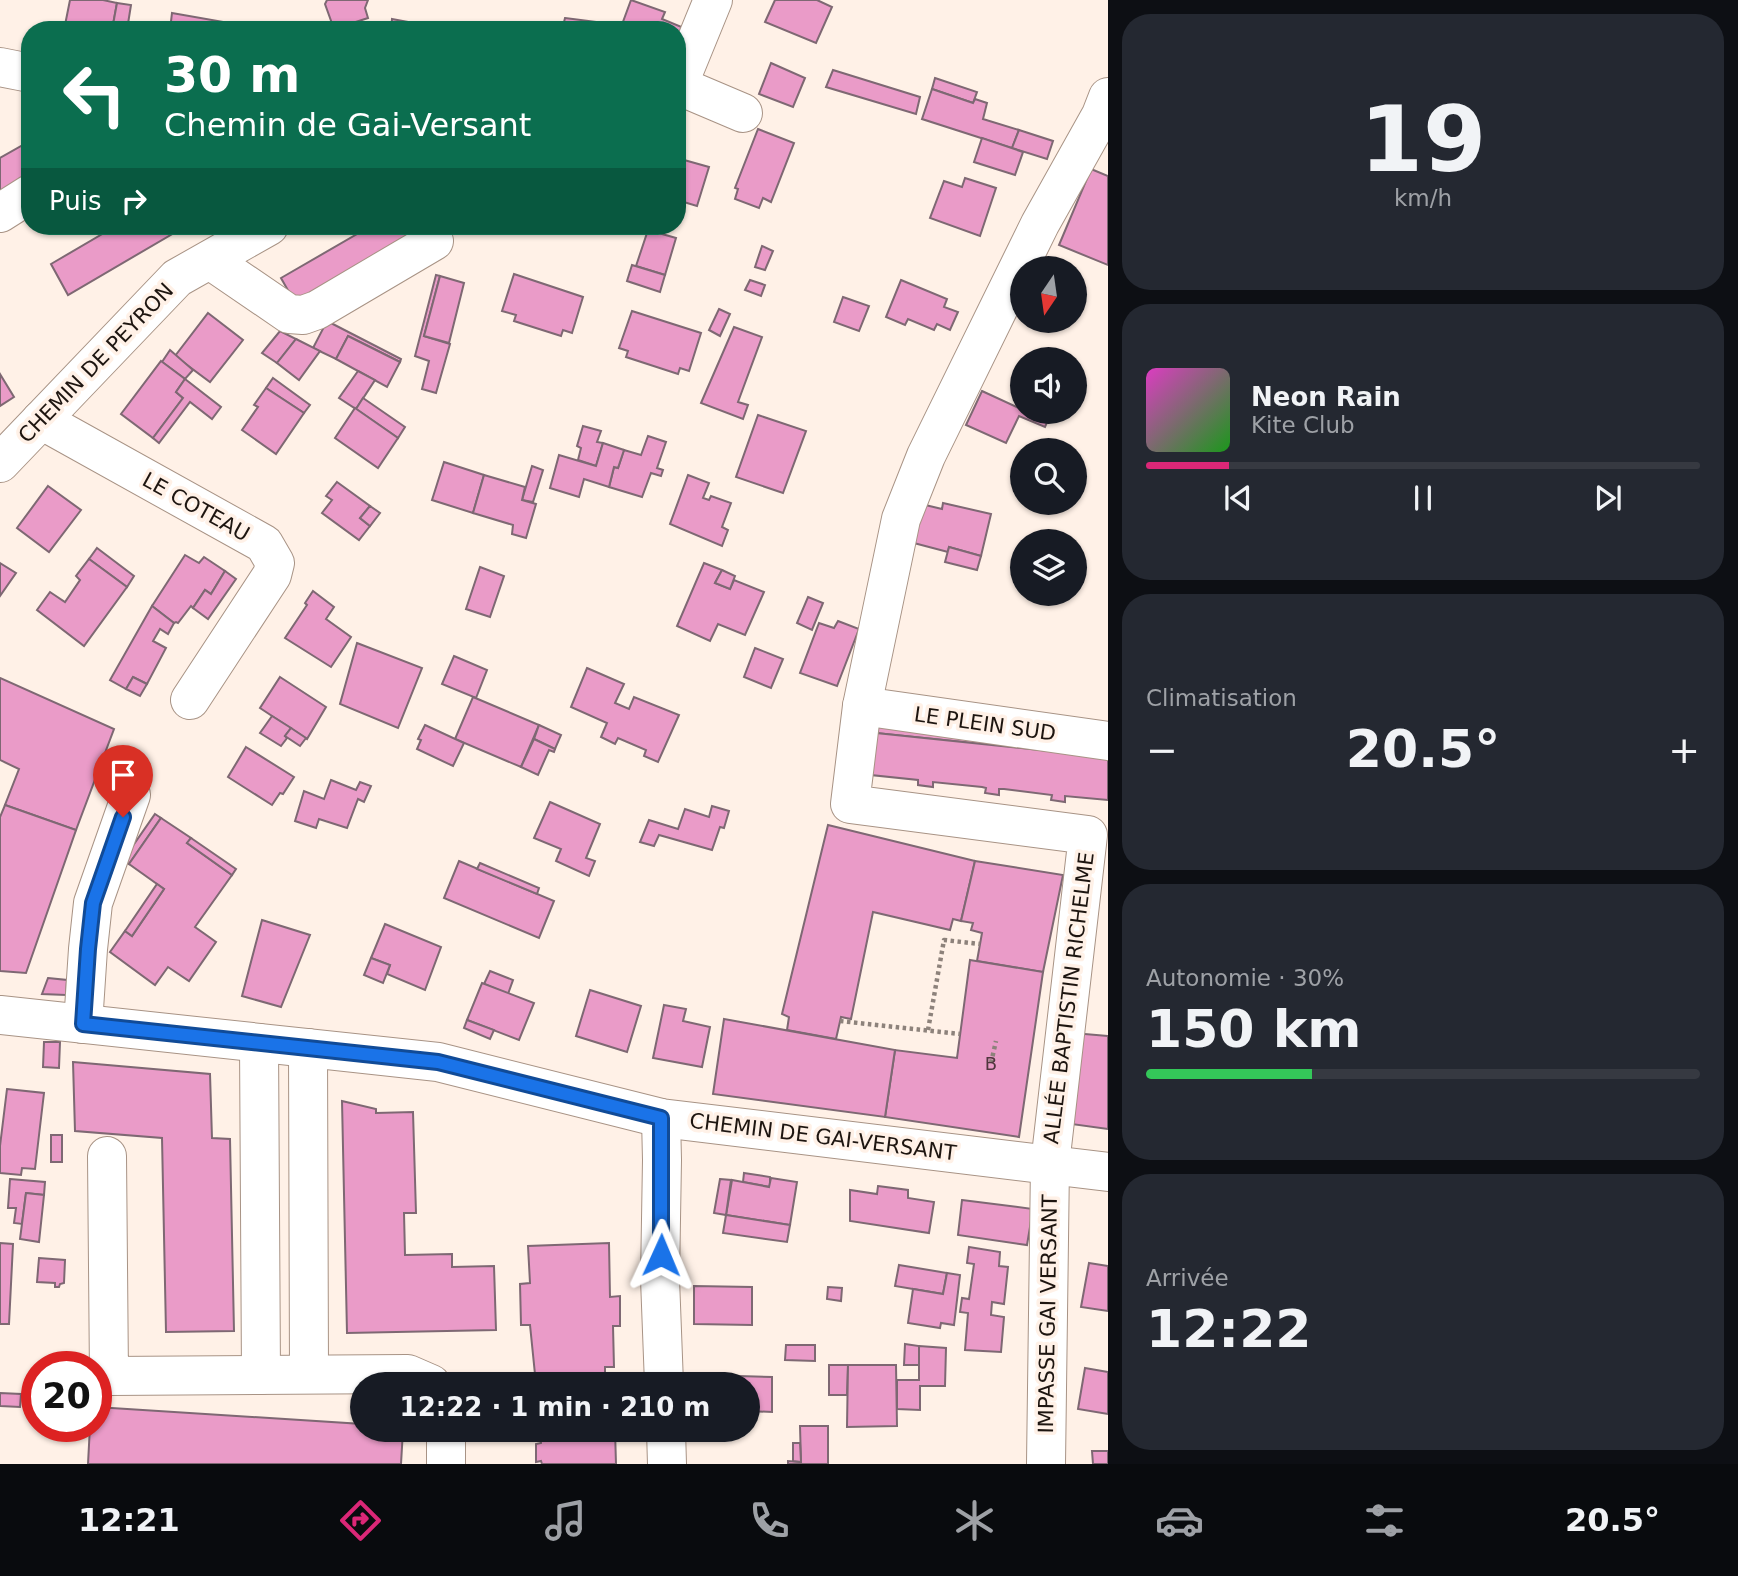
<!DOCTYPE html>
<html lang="fr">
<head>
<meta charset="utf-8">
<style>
	:root { --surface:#171b24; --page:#242831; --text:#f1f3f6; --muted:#9ea1a6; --line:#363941; --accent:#db2777 }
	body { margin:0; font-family:"DejaVu Sans",sans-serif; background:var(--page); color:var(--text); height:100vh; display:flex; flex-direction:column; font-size:26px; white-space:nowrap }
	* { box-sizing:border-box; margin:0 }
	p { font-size:23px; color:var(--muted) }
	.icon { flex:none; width:38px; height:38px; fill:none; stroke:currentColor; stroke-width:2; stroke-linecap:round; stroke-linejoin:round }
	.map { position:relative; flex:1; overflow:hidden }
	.sheet { display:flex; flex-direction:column; gap:14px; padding:14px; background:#0d0f14; width:630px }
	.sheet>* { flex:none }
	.hud { position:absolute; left:21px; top:21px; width:665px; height:214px; border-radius:28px; box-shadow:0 2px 5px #0004; background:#0b6e4f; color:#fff; overflow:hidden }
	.needle { width:46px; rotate:193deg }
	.buttons { position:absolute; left:1010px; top:256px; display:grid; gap:14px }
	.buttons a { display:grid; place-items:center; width:77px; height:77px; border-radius:50%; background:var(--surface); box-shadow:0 2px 5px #0004; font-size:35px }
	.speed { position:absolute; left:21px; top:1351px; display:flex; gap:14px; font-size:35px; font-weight:700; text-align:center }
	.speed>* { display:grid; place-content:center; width:91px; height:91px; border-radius:50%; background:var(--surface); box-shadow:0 2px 5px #0004; line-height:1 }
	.speed .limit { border:10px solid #d22; background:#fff; color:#111 }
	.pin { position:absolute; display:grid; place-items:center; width:60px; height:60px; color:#fff; margin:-72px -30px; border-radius:50% 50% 50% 0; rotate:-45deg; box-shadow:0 0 7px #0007 }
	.pin .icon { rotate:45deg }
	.me { position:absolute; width:77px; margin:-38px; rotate:1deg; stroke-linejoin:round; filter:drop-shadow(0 0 5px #0008) }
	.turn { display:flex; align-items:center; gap:24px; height:147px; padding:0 28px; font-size:32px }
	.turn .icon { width:91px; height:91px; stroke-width:2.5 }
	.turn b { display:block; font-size:49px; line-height:60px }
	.then { display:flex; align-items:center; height:66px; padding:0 28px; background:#0003; gap:14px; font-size:26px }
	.big { font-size:52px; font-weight:800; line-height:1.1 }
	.sheet .card { flex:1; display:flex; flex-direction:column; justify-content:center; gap:10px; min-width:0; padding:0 24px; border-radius:28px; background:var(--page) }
	.sheet .dial { align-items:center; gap:0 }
	.dial b { font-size:91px; line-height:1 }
	.song { display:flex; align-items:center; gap:21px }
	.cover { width:84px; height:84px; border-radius:10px; background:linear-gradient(135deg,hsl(310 70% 55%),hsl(120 70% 35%)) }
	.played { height:7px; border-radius:4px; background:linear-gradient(90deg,var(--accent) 15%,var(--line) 15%) }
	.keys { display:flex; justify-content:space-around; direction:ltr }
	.heat { display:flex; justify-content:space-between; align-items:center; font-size:38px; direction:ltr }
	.charge { height:10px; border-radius:5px; background:linear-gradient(90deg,#34c759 30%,var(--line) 0) }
	.trip { position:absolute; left:350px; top:1372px; width:410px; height:70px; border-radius:35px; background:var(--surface); box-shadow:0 2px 5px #0004; font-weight:800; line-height:70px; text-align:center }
	.menu { display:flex; height:112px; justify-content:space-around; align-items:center; background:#090b0e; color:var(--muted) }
	.menu .icon { width:49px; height:49px }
	.menu .on { color:var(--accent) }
	.menu b { font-size:32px; color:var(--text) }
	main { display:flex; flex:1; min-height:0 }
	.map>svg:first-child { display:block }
</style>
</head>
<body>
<main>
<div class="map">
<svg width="1108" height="1464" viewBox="0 0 1108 1464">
	<rect width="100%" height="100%" fill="#fff1e7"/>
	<!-- building -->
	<g fill="#ea9bc8" stroke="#7e6873" stroke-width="2">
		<polygon points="70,0 103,0 117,3 112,30 64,30"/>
		<polygon points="327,0 368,0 365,8 368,18 334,29 325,4"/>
		<polygon points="631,0 665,12 662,19 684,28 677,46 677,30 620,30"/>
		<polygon points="775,0 817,0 832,7 816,43 765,22"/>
		<polygon points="117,3 131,5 127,30 112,30"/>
		<polygon points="172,13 235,24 234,30 170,30"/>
		<polygon points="565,18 605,23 604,30 562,30"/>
		<polygon points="392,19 430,26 429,30 391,30"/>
		<polygon points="771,63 805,78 793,107 759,94"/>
		<polygon points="833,70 920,97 916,114 826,87"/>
		<polygon points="935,78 977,92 973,103 932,89"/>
		<polygon points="932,89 973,103 975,99 987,103 983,119 1019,130 1012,148 922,119"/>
		<polygon points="758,129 794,143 771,202 763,198 759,208 735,199 738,189 735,188"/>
		<polygon points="1019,130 1053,141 1047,159 1012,148"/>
		<polygon points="982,138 1023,152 1015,175 974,162"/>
		<polygon points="30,141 30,181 0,198 0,158"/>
		<polygon points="677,158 709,167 697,206 677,200"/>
		<polygon points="1091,169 1108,176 1108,265 1059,245"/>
		<polygon points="965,178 996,188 980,236 930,218 944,181 962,187"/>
		<polygon points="116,226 186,226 68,295 51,264"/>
		<polygon points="371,226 439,226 298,308 281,278"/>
		<polygon points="648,230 676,238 665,275 636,266"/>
		<polygon points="762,246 773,251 765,270 755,267"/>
		<polygon points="632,265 665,275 660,292 627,281"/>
		<polygon points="514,274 583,297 572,333 563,330 561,336 514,321 516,315 502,311"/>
		<polygon points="436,275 440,276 424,336 450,344 436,393 422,389 429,361 415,356"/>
		<polygon points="440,276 464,283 449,343 424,336"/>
		<polygon points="750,280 765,285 761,296 745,290"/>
		<polygon points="901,280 947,299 944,307 958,312 950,330 937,324 934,330 908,319 905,325 886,317"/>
		<polygon points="843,297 869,306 859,331 834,322"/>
		<polygon points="719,309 730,314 720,336 709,330"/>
		<polygon points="632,311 701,333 689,371 680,368 678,374 626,357 628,351 619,348"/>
		<polygon points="208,313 243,340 210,382 175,356"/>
		<polygon points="327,321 401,359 400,362 348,336 336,359 313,348"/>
		<polygon points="734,327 762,337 738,402 748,405 743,419 701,403"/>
		<polygon points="280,331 296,339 277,363 262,353"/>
		<polygon points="348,336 400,362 387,387 336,359"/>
		<polygon points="296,339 320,351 299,380 277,363"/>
		<polygon points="170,350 193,370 185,379 162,362"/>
		<polygon points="161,361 185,379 176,392 183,398 153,438 121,414"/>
		<polygon points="358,371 375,380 356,409 339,398"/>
		<polygon points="0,374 14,397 0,406"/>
		<polygon points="273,378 310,405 304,413 266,388"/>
		<polygon points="185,379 221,407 212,419 190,402 159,443 153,438 183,398 176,392"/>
		<polygon points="266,388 304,413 276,454 242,430 258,407 254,405"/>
		<polygon points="982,391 1021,409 1022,406 1022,411 1052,411 1045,427 1019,416 1006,443 966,425"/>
		<polygon points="363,398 405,427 398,438 356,409"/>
		<polygon points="355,408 398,438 378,468 335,438"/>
		<polygon points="758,415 806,431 783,493 736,477"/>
		<polygon points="583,426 601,431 597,442 603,443 596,466 578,460 581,448 577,446"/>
		<polygon points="648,436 666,442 657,468 663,470 661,476 651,473 642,497 609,487 614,467 618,468 624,450 641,455"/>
		<polygon points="603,443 624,450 618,468 614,467 609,487 584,479 579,497 550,488 559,455 596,466"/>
		<polygon points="444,462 484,475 473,513 432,500"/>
		<polygon points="532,466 543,470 533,502 522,500"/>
		<polygon points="484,475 525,487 522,500 536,504 526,538 512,534 513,525 473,513"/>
		<polygon points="688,475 709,483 703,498 709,500 711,496 731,503 722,527 728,530 722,546 670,524"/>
		<polygon points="337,482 370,506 360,518 370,526 359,540 322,513 332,500 326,496"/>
		<polygon points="48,486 81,510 49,552 17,528"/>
		<polygon points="943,503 991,514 981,556 949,547 948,552 910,542 921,504 942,509"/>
		<polygon points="370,506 380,513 370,526 360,518"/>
		<polygon points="949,547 981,556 977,570 945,562"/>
		<polygon points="97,548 134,576 127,587 89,559"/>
		<polygon points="185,555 199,563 204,557 225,571 211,594 205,590 193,608 191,606 178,623 176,622 174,623 152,606"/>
		<polygon points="89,559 127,587 84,646 37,610 50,592 65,602 80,580 76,576"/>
		<polygon points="0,563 16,573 0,596"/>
		<polygon points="704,563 722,570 715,583 730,589 734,580 764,592 745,635 718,624 710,641 677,626"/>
		<polygon points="480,567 504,576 490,617 466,609"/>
		<polygon points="722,570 735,576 730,589 715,583"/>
		<polygon points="225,571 236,579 208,619 193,608 205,590 211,594"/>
		<polygon points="313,591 334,607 326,619 351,637 331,667 285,638 307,605 305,603"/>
		<polygon points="808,597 823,603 812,630 797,623"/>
		<polygon points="152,606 174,623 168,634 160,629 153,641 166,648 147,684 133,677 126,689 110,680"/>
		<polygon points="838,621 859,629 837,686 800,673 819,623 834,628"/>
		<polygon points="357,643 422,668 398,728 340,704"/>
		<polygon points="755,648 783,659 771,688 744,677"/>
		<polygon points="454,656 487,670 476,698 442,684"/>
		<polygon points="587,668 624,684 615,703 629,709 634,697 679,715 658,762 644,756 646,750 618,738 615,744 601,737 607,723 571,707"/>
		<polygon points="133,677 147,684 140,696 126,689"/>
		<polygon points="280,677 326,707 307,739 260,708"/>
		<polygon points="0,678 114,729 76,830 5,805 19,769 0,760"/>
		<polygon points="473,697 539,725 521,767 455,739"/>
		<polygon points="272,716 291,728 285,736 287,738 281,746 260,733"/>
		<polygon points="425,725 464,743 453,766 417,749 421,740 418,739"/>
		<polygon points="539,725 561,735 555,749 534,739"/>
		<polygon points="877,725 1108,757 876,733"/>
		<polygon points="291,728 306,738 300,746 285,736"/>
		<polygon points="876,733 1108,757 1108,800 1065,796 1065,802 1051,800 1052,795 1004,789 999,789 999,795 985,793 986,788 982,787 933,782 933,787 918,785 918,780 871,775"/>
		<polygon points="534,739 555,749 554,752 549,750 538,775 521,767"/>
		<polygon points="246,747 294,777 283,794 280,793 272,805 228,777"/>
		<polygon points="331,780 356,790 360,782 371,786 364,802 358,799 347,828 319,819 316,828 295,821 304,791 324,799"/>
		<polygon points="550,802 600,824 586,858 595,861 589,876 556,861 561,849 534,838"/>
		<polygon points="5,805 76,830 26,973 0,971 0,817"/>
		<polygon points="712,806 729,811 724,828 720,827 712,850 659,835 654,846 640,842 649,820 678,829 685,809 709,817"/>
		<polygon points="155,814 161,818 129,864 123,860"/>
		<polygon points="161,818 191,838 187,843 232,875 195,927 216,942 189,981 168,967 155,985 110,952 125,931 132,936 164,889 129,864"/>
		<polygon points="828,825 975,861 961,921 953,919 950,930 873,912 851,1019 841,1017 836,1039 787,1030 789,1017 782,1014"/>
		<polygon points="191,838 236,869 232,875 187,843"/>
		<polygon points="459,861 554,901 539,938 444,898"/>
		<polygon points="975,861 1063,875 1043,972 977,961 982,933 971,930 973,923 961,921"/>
		<polygon points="480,863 539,888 537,894 477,869"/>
		<polygon points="157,884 164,889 132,936 125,931"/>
		<polygon points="262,920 310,935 281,1007 242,996"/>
		<polygon points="385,924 441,947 425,990 387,974 390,965 371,958"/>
		<polygon points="371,958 390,965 383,983 364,975"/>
		<polygon points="970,960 1043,972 1019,1137 885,1117 895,1050 957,1058"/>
		<polygon points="490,971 513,980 508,994 484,984"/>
		<polygon points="48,978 67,980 66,995 42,994"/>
		<polygon points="482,983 534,1003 519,1040 467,1020"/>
		<polygon points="590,990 641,1006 627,1052 576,1036"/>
		<polygon points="664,1005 686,1009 683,1021 710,1027 702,1067 653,1058"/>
		<polygon points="724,1019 895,1050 885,1117 713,1094"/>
		<polygon points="467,1020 494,1030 490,1039 464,1028"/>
		<polygon points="1073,1033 1108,1036 1108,1129 1064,1123"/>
		<polygon points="44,1042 60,1042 59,1068 43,1067"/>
		<polygon points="73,1062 210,1074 212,1138 230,1139 234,1331 166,1332 162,1138 75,1131"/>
		<polygon points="7,1089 44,1093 35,1169 22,1168 21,1175 0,1173 0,1146"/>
		<polygon points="342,1101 376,1109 376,1113 413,1112 416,1213 404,1213 405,1255 452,1254 452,1267 494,1266 496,1330 347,1333"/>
		<rect x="51" y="1135" width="11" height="27"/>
		<polygon points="744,1173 770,1177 770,1187 743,1182"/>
		<polygon points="771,1178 797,1182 790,1225 726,1215 732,1180 769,1187"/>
		<polygon points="10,1179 45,1182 44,1195 26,1193 22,1224 14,1223 16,1208 8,1208"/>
		<polygon points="720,1179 731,1180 726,1215 714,1213"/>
		<polygon points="878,1186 908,1190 908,1198 934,1202 929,1233 850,1221 850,1190 877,1194"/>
		<polygon points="26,1193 44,1195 39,1242 20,1239"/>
		<polygon points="962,1200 1033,1209 1027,1245 958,1235"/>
		<polygon points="726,1215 790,1225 787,1242 723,1233"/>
		<polygon points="0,1243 13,1244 9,1324 0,1324"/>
		<polygon points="609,1243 610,1297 620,1296 620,1326 613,1326 614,1367 605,1367 605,1384 536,1384 530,1325 521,1325 520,1284 530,1283 528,1246"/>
		<polygon points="969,1247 1000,1252 999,1266 1008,1267 1004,1304 992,1302 991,1315 1004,1317 1001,1352 965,1350 968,1313 960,1312 962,1298 969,1299 974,1264 967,1263"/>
		<polygon points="39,1258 65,1260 64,1283 60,1284 59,1287 55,1287 55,1283 37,1282"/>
		<polygon points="1089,1263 1108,1266 1108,1311 1081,1307"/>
		<polygon points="899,1265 947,1273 943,1294 895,1286"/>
		<polygon points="947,1273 960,1275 954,1325 941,1323 940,1328 908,1323 913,1289 943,1294"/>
		<polygon points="694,1286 752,1287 752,1325 694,1324"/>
		<polygon points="828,1287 842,1288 841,1301 827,1299"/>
		<polygon points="905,1344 919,1346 919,1365 904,1365"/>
		<polygon points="786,1345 815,1345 815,1361 785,1360"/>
		<polygon points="919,1346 946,1348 945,1386 920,1386 920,1410 897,1409 897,1380 919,1380"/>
		<polygon points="829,1365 848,1365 847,1395 829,1395"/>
		<polygon points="848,1365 896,1365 897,1426 847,1427"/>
		<polygon points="1085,1368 1108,1372 1108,1414 1078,1409"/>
		<polygon points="738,1376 772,1377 772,1412 747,1411 747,1384 738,1384"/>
		<polygon points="0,1393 21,1394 20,1407 0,1406"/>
		<polygon points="96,1407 362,1424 362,1430 403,1430 401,1464 88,1464 90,1426 96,1426"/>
		<polygon points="800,1426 828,1426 828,1464 788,1464 788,1461 801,1462"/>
		<polygon points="540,1430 615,1430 616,1464 542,1464 541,1461 536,1462 536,1444 541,1443"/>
		<polygon points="793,1443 800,1443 801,1462 793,1461"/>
		<polygon points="1092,1451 1108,1451 1108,1464 1093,1464"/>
	</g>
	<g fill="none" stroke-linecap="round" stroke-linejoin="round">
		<!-- minor casing -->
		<g stroke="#a89385" stroke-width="40">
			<g id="minor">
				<polyline points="0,67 30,73"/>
				<polyline points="677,79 684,71 713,0"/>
				<polyline points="677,85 743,113"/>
				<polyline points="0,213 30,194"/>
				<polyline points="210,260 289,314 303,315 317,310 434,241"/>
				<polyline points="41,420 264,544 275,563 272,575 190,700"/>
				<polyline points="0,463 177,278 269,226"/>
				<polyline points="862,706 1108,741"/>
				<polyline points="0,1015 438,1062 661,1118 1108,1172"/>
				<polyline points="83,1024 88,949 93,903 131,795"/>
				<polyline points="259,1043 261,1375"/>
				<polyline points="308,1048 309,1374"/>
				<polyline points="661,1118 662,1160 660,1279 664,1384"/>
				<polyline points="107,1156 109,1376 408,1374 431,1384"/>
				<polyline points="446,1430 446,1464"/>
				<polyline points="666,1430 667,1464"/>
				<polyline points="1046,1464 1050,1164 1088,835 850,804 862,706 901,519 926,456 1040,224 1101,115 1108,97"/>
			</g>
		</g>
		<!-- path -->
		<g stroke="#8d827b" stroke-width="4.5" stroke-dasharray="3.5 3.5" stroke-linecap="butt">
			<polyline points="840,1021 960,1034"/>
			<polyline points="928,1030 944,940 980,944"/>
			<polyline points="991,1063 996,1041"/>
		</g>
		<!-- minor -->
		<use href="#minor" stroke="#fff" stroke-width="38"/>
	</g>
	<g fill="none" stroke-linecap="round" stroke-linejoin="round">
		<!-- route casing -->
		<g stroke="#114b97" stroke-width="18">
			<polyline id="route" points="123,817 93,903 88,949 83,1024 438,1062 661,1118 661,1255"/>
		</g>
		<!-- route -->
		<use href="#route" stroke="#1a73e8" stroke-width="12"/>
	</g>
	<g text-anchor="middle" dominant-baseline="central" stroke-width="7" stroke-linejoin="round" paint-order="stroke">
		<!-- number labels -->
		<g font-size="18" fill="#50363e">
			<text x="991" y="1063">B</text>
		</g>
		<!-- street labels -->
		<g font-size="21" fill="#1d1510" stroke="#fff1e7">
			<text transform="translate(96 363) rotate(-46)">CHEMIN DE PEYRON</text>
			<text transform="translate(196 507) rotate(29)">LE COTEAU</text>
			<text transform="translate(985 724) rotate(8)">LE PLEIN SUD</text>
			<text transform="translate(1069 998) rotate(-83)">ALLÉE BAPTISTIN RICHELME</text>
			<text transform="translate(823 1137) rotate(7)">CHEMIN DE GAI-VERSANT</text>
			<text transform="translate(1048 1314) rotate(-89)">IMPASSE GAI VERSANT</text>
		</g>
	</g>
</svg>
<div class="buttons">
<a><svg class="needle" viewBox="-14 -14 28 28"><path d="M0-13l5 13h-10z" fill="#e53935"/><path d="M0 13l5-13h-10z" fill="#9ea1a6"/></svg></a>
<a><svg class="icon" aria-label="sound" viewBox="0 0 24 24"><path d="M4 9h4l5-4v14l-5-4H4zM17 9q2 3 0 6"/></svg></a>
<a><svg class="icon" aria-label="search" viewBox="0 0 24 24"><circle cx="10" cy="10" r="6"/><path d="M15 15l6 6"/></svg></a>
<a><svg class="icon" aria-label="layers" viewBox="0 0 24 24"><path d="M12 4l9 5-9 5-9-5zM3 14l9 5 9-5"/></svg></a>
</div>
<div class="speed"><div class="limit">20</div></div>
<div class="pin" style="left:123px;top:817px;background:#d93025"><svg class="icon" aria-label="arrive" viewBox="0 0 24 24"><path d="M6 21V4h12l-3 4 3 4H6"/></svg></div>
<svg class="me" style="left:661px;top:1255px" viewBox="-20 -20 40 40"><path d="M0-17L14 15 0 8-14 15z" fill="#1a73e8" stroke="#fff" stroke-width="4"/></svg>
<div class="trip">12:22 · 1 min · 210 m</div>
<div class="hud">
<div class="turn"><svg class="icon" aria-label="left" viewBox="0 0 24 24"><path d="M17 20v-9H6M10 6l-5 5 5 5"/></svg><div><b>30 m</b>Chemin de Gai-Versant</div></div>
<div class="then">Puis<svg class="icon" aria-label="right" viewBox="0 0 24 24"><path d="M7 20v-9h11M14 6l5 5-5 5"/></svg></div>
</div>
</div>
<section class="sheet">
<div class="card dial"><b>19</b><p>km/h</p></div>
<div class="card">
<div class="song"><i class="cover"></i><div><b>Neon Rain</b><p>Kite Club</p></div></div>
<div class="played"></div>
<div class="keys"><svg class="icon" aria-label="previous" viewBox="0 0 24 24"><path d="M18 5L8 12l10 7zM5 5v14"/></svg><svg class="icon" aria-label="pause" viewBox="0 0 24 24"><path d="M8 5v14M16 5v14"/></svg><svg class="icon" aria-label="next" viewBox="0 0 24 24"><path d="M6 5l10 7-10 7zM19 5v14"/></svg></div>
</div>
<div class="card"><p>Climatisation</p>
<div class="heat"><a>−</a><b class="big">20.5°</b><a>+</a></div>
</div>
<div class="card"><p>Autonomie · 30%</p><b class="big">150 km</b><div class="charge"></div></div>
<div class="card"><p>Arrivée</p><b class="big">12:22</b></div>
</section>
</main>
<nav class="menu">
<b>12:21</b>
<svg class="icon on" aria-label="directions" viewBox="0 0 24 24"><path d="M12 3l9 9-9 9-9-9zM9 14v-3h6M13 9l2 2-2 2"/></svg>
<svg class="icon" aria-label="music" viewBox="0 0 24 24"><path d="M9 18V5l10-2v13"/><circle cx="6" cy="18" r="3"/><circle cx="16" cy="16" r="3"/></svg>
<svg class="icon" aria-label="phone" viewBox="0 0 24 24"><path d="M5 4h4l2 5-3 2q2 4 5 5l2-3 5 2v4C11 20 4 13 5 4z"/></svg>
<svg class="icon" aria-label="climate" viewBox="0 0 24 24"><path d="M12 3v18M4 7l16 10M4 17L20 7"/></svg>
<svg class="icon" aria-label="car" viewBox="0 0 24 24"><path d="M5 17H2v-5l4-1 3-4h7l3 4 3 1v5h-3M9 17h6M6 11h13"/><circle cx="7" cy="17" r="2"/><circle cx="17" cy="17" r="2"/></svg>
<svg class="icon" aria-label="filters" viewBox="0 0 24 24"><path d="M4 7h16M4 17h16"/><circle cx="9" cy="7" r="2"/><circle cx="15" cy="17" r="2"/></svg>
<b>20.5°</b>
</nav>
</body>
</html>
